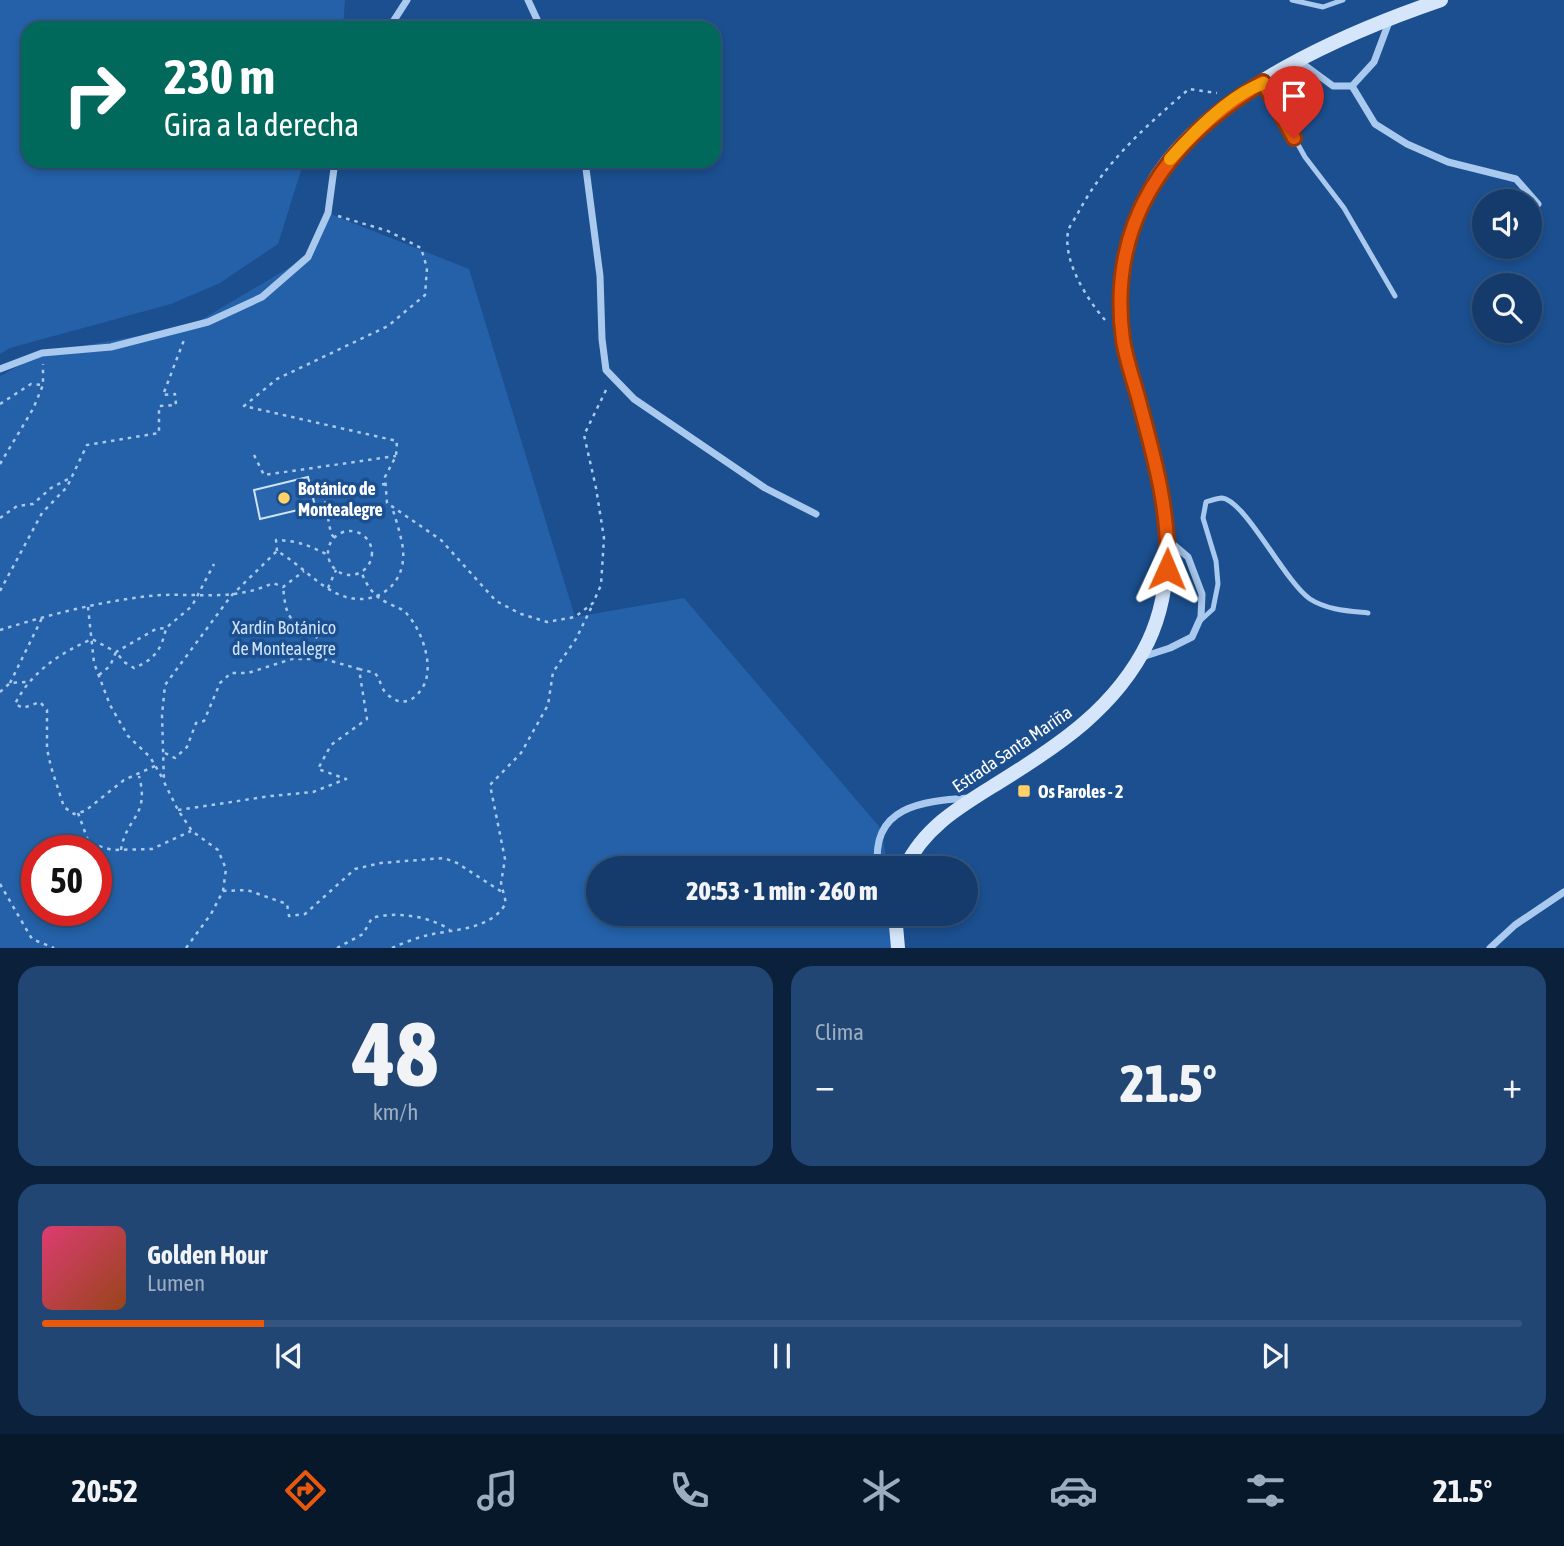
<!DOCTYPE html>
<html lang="es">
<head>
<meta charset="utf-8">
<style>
	:root { --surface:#143b6b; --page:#214673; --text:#f1f3f6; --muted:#9dadc1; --line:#33557e; --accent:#ea580c }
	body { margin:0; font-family:"Asap Condensed",sans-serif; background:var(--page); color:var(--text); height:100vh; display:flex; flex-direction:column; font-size:26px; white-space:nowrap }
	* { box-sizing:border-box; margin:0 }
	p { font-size:23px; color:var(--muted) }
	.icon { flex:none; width:38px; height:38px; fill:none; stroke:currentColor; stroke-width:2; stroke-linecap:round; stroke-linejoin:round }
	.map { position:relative; height:948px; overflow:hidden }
	.panel { display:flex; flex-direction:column; gap:18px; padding:18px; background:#0b203b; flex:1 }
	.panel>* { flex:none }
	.top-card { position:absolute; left:21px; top:21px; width:700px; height:147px; border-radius:21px; box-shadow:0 4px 10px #0003,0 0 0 2px var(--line); background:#00695c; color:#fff; overflow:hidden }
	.fabs { position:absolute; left:1472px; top:189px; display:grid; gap:14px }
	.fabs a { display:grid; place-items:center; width:70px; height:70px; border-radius:50%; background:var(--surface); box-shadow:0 4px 10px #0003,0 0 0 2px var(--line); font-size:35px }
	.speed { position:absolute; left:21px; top:835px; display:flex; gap:14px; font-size:35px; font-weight:700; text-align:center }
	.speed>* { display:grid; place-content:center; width:91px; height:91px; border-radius:50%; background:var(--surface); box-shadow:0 4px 10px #0003,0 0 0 2px var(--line); line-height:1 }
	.speed .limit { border:10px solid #d22; background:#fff; color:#111 }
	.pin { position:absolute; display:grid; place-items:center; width:60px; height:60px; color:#fff; margin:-72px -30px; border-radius:50% 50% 50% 0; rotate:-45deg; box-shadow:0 0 7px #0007 }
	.pin .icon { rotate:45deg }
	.me { position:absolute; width:77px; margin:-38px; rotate:1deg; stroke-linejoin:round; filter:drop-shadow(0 0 5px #0008) }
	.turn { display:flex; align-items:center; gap:24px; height:147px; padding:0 28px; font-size:32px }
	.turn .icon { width:91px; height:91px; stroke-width:2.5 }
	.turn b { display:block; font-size:49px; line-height:60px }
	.big { font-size:52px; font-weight:800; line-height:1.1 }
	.panel .card { flex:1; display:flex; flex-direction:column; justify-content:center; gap:10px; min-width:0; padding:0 24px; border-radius:21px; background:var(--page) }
	.panel .dial { align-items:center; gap:0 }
	.dial b { font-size:91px; line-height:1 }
	.song { display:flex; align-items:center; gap:21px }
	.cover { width:84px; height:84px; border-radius:10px; background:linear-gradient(135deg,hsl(340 70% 55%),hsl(20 70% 35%)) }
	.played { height:7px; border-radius:4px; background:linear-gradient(90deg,var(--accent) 15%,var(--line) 15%) }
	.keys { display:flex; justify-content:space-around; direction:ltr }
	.heat { display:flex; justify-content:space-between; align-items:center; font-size:38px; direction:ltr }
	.panel .tiles { flex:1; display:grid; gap:18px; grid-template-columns:1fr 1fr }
	.card:last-child { grid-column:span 2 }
	.trip { position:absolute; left:586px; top:856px; width:392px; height:70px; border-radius:35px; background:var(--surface); box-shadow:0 4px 10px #0003,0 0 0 2px var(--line); font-weight:800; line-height:70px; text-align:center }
	.tabs { display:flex; height:112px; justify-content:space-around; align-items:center; background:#08182b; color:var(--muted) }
	.tabs .icon { width:49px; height:49px }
	.tabs .on { color:var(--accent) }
	.tabs b { font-size:32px; color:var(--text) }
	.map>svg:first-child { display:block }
</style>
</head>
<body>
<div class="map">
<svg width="1564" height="948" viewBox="0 0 1564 948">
	<rect width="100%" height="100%" fill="#1b4f8f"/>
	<!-- green -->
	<g fill="#2461a8" fill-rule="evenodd">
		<polygon points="0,0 345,0 343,28 28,28 28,161 304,161 278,244 220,283 171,304 10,348 0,354"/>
		<path d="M328 213 469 269 575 617 684 598 882 830 887 868H598V914H892L896 948H0V376L42 353 189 327 307 257ZM37 850H96V910H37Z"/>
	</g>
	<!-- building -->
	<polygon fill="#2a66ad" stroke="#cfe3fa" stroke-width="2" points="308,477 315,506 260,519 254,490"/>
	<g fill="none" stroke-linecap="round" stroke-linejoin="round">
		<!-- path -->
		<g stroke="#a9c9ee" stroke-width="2.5" stroke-dasharray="3.5 5" stroke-linecap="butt">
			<polyline points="338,216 388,231 421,248 427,268 425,295 388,326 277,379 244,406 397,441 396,456 385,477 387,503 441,540 496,601 521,614 547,622 575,617 593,603 601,585 604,538 596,488 584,435 608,386"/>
			<path d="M1105 320C1087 299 1063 262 1068 232 1069 226 1075 219 1078 213 1104 163 1147 125 1189 89L1217 93"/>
			<polyline points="0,404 31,384 43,385"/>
			<polyline points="254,455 264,475 396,456"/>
			<polyline points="0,464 33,409 43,385 43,364"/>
			<polyline points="0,518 17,506 33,504 51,488 72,477"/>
			<circle cx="350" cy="553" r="22"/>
			<polyline points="334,537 331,534 324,496 385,484"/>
			<path d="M277 551 276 540C299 541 308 545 328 555"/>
			<polyline points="328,588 336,570"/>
			<polyline points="0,591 42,513 67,487 87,445 159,433 159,406 176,405 175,394 163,395 184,340"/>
			<polyline points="88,607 94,663 110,705 128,736 150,757 163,779"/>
			<path d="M0 630C45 616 94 603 141 597 187 590 229 604 273 583L283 587 304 571"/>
			<path d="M359 669 375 673C380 679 381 687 385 692 398 706 411 704 421 690 436 670 423 632 407 614 402 608 395 607 388 603 374 597 366 585 361 571"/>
			<path d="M99 675 110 666 116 652 124 662 134 668C154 660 162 649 166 628"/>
			<polyline points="10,683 42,618"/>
			<polyline points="0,692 10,683 27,682"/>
			<polyline points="165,753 175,758 187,747 196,723 204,721 220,683 231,673 248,673 292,659 324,659"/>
			<path d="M155 766 124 780 85 811 74 814 64 807 51 767 47 749V710L40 702 23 708 15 704C31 672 60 653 92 639L116 652 156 629 166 628 192 606 214 564"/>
			<path d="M178 810 271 796 313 792 346 779 318 769 331 745 367 719 359 669 324 659 323 648 312 630C286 622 286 612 283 587"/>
			<polyline points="78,813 89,843 112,850 152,849 191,831"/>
			<path d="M121 850C126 817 150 817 139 776"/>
			<polyline points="0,884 32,939 54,948"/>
			<polyline points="223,891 247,890 287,904 289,916 305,914 355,869 381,863 444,858 457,863 502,892"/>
			<path d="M186 948 211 914 223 891 226 869 218 850 192 831 178 810 164 782 162 715 165 685 231 596 277 551C297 562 313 581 334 592 368 611 407 590 403 549 401 535 396 520 392 507"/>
			<path d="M337 948 363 934 372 918C395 911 430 916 450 930"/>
			<path d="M392 948C403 943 416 938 428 935 455 929 491 930 506 903L501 883 505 859 490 785 521 753 548 705 553 672 576 639 593 604"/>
		</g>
		<!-- service -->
		<g stroke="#a9c9ee" stroke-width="5">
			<polyline points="1292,0 1323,7 1343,0"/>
			<polyline points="1263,82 1305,157 1344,208 1395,296"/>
			<path d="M1201 620 1213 609 1218 584 1216 561 1203 518 1206 502C1210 501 1217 498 1222 498 1246 501 1284 581 1310 599 1327 610 1349 611 1368 613"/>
		</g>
		<!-- minor -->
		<g stroke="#a9c9ee" stroke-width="7">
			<polyline points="528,0 541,28"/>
			<polyline points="389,28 407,0"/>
			<polyline points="1299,61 1333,86 1352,86 1374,62 1389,22"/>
			<polyline points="1352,86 1375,124 1407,144 1448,162 1516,179 1538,204"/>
			<polyline points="585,161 600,276 602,339 606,370 634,399 765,488 816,514"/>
			<polyline points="0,369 42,353 111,347 208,322 262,297 308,257 328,213 335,161"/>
			<polyline points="1139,658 1170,648 1192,637 1201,617 1202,594 1188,557 1169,541"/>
			<path d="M878 868C870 806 923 801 969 798"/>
			<polyline points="1490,948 1515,925 1564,892"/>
		</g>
		<!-- secondary -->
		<g stroke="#d6e6fa" stroke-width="14">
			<path d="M905 868C924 827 961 806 998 783 1058 746 1116 708 1148 642 1186 562 1158 473 1137 392 1132 376 1126 359 1123 342 1119 314 1120 283 1126 255 1133 227 1142 199 1158 174 1215 89 1347 32 1441 0"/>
			<polyline points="895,914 898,948"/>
		</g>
	</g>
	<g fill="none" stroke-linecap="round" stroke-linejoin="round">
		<!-- route casing -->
		<g stroke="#983908" stroke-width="18">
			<path id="route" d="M1167 569C1170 511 1153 453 1138 397 1133 379 1126 359 1123 340 1107 223 1167 140 1263 82L1294 138"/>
		</g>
		<!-- route -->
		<use href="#route" stroke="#ea580c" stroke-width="12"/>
		<!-- slow -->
		<path stroke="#f59e0b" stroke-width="12" d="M1170 159C1194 132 1231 94 1264 83"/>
	</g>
	<!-- markers -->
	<g fill="#ffd166" stroke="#1b4f8f" stroke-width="2.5">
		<circle cx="284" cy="498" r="7"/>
		<rect x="1017" y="784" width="14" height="14" rx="3.5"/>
	</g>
	<g text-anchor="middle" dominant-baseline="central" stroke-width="7" stroke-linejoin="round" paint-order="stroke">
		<!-- poi labels -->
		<g font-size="18" font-weight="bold" fill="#fff" stroke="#1b4f8f" text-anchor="start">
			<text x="298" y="488">Botánico de<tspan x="298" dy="21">Montealegre</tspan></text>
			<text x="1038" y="791">Os Faroles - 2</text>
		</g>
		<!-- park labels -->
		<g font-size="18" fill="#cfe3fa" stroke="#1b4f8f">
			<text x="284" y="627">Xardín Botánico<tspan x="284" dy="21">de Montealegre</tspan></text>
		</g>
		<!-- street labels -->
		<g font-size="18" fill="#fff" stroke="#1b4f8f">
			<text transform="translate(1012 749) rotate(-34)">Estrada Santa Mariña</text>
		</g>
	</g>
</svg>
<div class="fabs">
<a><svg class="icon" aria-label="sound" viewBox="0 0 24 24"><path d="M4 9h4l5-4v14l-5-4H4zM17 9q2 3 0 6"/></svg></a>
<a><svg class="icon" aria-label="search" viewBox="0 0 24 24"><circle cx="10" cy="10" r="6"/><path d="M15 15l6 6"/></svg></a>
</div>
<div class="speed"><div class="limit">50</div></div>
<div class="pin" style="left:1294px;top:138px;background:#d93025"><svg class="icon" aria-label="arrive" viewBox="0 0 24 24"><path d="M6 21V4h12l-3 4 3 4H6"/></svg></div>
<svg class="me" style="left:1167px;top:569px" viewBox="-20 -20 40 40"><path d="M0-17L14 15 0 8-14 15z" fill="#ea580c" stroke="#fff" stroke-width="4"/></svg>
<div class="trip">20:53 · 1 min · 260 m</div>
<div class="top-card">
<div class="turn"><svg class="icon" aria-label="right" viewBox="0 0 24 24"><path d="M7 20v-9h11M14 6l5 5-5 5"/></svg><div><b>230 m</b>Gira a la derecha</div></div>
</div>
</div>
<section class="panel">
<div class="tiles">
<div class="card dial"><b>48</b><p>km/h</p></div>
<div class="card"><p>Clima</p>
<div class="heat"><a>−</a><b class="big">21.5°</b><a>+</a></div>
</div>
<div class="card">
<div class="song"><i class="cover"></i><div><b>Golden Hour</b><p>Lumen</p></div></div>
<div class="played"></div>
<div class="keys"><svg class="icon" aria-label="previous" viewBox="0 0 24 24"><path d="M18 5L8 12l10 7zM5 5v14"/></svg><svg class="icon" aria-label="pause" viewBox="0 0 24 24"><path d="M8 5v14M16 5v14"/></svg><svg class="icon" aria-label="next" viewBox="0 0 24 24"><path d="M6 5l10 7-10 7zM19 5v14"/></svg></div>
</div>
</div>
</section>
<nav class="tabs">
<b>20:52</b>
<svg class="icon on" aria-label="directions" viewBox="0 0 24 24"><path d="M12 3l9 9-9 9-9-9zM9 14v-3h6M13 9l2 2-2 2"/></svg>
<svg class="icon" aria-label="music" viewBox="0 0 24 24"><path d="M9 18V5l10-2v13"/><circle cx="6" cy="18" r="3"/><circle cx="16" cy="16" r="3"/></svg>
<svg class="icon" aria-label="phone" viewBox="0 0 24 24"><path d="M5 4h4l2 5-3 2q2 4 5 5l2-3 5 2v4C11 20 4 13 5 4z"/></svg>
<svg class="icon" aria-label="climate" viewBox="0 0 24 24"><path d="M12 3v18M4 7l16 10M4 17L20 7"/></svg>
<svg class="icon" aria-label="car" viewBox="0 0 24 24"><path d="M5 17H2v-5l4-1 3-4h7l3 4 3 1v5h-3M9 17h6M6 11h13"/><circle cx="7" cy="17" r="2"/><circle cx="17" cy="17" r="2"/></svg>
<svg class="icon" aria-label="filters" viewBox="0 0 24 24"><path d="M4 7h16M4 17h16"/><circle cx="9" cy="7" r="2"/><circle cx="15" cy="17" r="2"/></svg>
<b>21.5°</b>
</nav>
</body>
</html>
